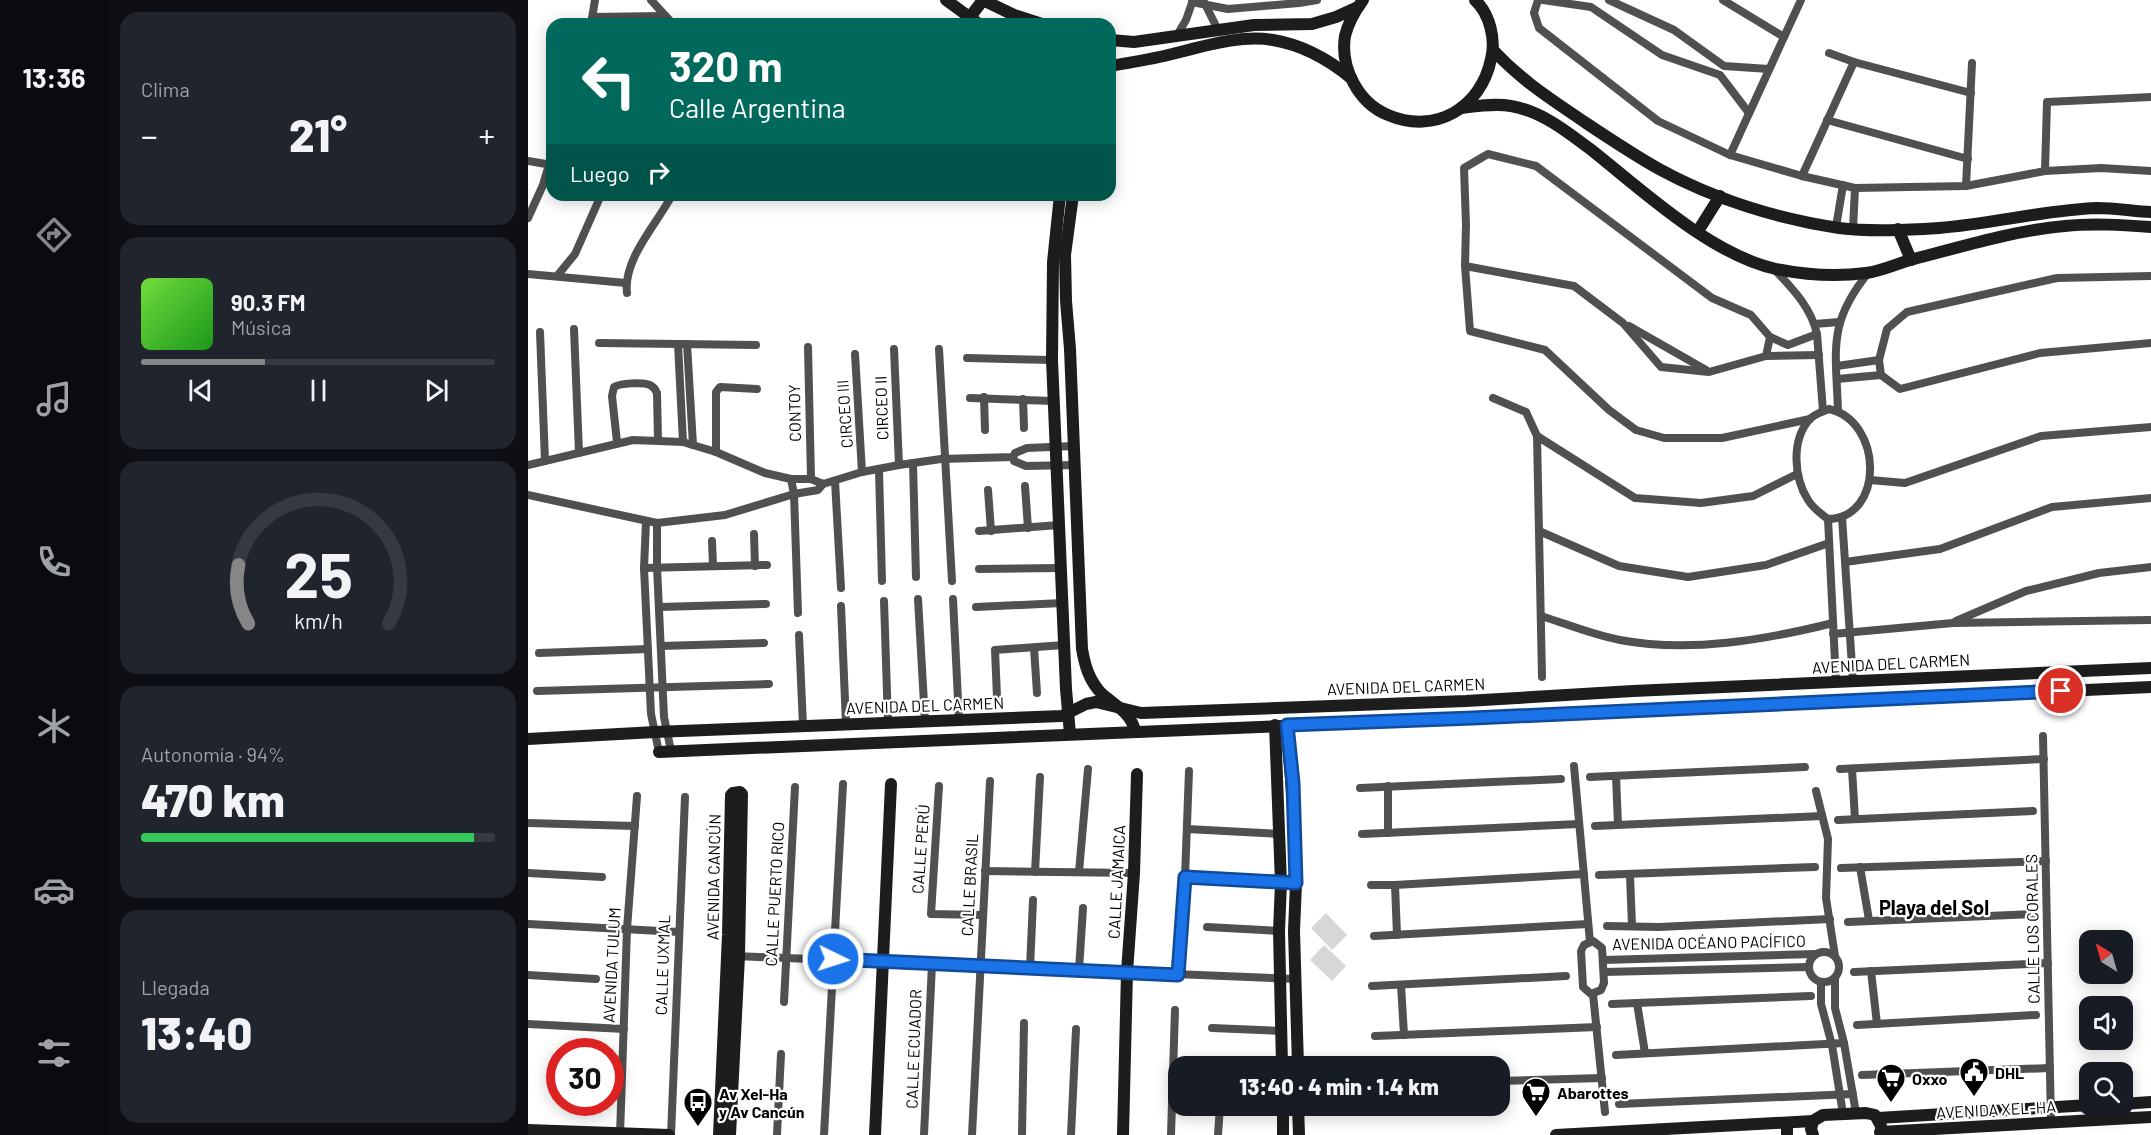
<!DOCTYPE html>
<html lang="es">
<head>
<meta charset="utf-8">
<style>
	:root { --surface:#171b24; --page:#20242c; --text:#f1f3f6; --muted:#9ea1a6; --line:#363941; --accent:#858687 }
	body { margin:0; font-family:Barlow,sans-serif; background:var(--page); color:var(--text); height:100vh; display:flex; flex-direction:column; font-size:22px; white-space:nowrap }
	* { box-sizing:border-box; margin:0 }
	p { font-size:20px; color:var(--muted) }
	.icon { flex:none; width:33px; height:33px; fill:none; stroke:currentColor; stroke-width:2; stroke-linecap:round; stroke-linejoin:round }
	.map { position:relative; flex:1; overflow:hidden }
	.panel { display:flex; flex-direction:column; gap:12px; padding:12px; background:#0d0f14; width:420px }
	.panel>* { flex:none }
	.top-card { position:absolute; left:18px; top:18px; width:570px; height:183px; border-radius:18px; box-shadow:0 3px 15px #0003; background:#00695c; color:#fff; overflow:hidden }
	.needle { width:39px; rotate:323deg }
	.controls { position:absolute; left:1551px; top:930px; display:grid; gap:12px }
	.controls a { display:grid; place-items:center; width:54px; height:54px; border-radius:12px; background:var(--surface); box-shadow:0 3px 15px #0003; font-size:30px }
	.speed { position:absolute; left:18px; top:1038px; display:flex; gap:12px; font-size:30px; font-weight:700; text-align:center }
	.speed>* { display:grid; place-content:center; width:78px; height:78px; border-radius:50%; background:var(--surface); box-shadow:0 3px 15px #0003; line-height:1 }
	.speed .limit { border:9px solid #d22; background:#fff; color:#111 }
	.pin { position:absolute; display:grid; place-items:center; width:51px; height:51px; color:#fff; margin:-26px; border:3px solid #fff; border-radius:50%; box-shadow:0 2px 6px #0007 }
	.me { position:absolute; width:66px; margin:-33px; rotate:94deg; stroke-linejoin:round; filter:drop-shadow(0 0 4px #0008) }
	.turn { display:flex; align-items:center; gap:21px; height:126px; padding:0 24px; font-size:27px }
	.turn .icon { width:78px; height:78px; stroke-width:2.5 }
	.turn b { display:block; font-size:42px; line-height:51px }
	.then { display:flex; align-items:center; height:57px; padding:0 24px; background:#0003; gap:12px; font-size:22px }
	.big { font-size:45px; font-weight:800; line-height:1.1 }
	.panel .widget { flex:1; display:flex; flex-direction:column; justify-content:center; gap:9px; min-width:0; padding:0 21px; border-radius:18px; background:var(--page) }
	.panel .dial { align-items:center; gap:0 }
	.dial svg { height:156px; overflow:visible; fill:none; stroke:var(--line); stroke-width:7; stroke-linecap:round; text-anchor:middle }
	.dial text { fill:var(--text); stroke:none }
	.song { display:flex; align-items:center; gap:18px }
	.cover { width:72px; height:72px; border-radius:9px; background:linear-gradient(135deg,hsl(100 70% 55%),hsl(120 70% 35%)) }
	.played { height:6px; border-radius:3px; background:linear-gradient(90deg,var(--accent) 35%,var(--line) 35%) }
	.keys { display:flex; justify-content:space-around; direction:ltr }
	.heat { display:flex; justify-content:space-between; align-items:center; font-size:33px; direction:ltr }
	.charge { height:9px; border-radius:4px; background:linear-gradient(90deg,#34c759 94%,var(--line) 0) }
	.trip { position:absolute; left:640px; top:1056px; width:342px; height:60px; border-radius:18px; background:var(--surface); box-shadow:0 3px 15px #0003; font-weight:800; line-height:60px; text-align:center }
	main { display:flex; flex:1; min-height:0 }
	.menu { display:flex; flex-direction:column; width:108px; justify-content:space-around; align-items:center; background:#090b0e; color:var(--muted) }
	.menu .icon { width:42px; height:42px }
	.menu .current { color:var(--accent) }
	.menu b { font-size:27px; color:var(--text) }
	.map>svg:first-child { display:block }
</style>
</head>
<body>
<main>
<nav class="menu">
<b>13:36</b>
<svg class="icon current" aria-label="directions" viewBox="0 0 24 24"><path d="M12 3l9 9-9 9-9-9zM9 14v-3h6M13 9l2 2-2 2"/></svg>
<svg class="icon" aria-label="music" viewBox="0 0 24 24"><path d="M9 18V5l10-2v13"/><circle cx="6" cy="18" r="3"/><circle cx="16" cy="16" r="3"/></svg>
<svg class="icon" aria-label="phone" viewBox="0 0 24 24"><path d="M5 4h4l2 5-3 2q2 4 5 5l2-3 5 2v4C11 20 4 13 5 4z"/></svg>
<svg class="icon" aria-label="climate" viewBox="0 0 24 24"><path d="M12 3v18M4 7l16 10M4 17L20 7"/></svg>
<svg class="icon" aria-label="car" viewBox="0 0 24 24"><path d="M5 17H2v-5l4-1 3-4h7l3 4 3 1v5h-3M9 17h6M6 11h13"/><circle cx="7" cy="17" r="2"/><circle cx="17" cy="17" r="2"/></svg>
<svg class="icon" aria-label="filters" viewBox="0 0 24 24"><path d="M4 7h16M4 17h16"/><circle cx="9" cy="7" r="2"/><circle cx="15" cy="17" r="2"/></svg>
</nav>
<section class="panel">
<div class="widget"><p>Clima</p>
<div class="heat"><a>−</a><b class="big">21°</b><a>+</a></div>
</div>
<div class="widget">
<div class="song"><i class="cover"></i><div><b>90.3 FM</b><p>Música</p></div></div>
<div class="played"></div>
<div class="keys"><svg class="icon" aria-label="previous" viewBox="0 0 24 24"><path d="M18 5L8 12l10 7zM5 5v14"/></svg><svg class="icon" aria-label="pause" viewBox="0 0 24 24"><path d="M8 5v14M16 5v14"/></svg><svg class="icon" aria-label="next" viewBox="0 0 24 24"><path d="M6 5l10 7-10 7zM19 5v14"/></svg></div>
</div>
<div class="widget dial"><svg viewBox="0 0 100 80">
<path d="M14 69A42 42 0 1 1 86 69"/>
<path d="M14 69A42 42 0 0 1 9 39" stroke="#858687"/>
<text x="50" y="56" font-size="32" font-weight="700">25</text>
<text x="50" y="72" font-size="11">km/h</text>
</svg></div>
<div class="widget"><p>Autonomía · 94%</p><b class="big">470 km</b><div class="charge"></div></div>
<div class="widget"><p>Llegada</p><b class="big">13:40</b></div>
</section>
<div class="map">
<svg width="1623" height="1135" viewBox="0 0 1623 1135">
	<rect width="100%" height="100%" fill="#fff"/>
	<!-- green -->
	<g fill="#d7d7d7">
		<polygon points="798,913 819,935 804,950 783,928"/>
		<polygon points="796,945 818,966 804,981 782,960"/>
	</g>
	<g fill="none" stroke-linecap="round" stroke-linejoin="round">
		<!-- street -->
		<g stroke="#505050" stroke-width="8">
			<polyline points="123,0 145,24"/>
			<polyline points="675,0 690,30"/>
			<polyline points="1010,0 1006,13 1011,28 1130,121 1202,155 1274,176 1327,188 1438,186 1517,171 1573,168 1623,171"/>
			<polyline points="1015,0 1063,7 1134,55 1192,75 1221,113"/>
			<polyline points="1081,0 1146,30 1196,66 1241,69"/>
			<polyline points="1195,0 1256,37"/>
			<polyline points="664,2 700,9 771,3 789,0"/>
			<polyline points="65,17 137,16"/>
			<polyline points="63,24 67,0"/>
			<polyline points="648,37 658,20 665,0"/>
			<polyline points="1301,53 1326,62 1443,93"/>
			<polyline points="1299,120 1440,159"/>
			<polyline points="1202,155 1273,0"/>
			<polyline points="0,161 24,165"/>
			<polyline points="1517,171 1519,102 1623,97"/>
			<polyline points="1274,176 1326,62"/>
			<polyline points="1438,186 1444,63"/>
			<polyline points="0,218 15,185 21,165"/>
			<polyline points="1308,227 1315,185"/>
			<polyline points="1325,229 1327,188"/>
			<polyline points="937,266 1046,286 1095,323 1133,367 1181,372 1238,356 1242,337 1223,315 1184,298 1008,166 960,154 936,168 938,225 937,266 942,331 1017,350 1081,410 1108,430 1136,438 1194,438 1282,419"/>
			<path d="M1246 269C1264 288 1283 307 1289 334L1295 411"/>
			<polyline points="0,274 98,283"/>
			<polyline points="29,276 47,254 73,195"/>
			<polyline points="1623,276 1529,278 1379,312 1359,329 1351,360 1353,375 1372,389 1512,353 1623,343"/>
			<path d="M99 293C95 259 129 224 144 195"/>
			<polyline points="1287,324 1311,322"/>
			<polyline points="1101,326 1178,370"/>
			<polyline points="46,329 51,453"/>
			<polyline points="12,332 17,461"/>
			<polyline points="1242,337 1260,345 1289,334"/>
			<polyline points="71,343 228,345"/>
			<polyline points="150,344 155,442"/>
			<polyline points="159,344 165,445"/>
			<polyline points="280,347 283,479"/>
			<polyline points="366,349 371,465"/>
			<polyline points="411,349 424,581"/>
			<polyline points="327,354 334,472"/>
			<polyline points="1238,356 1291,355"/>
			<polyline points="439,358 524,360"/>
			<polyline points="1309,366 1351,360"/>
			<polyline points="1309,379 1353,375"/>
			<polyline points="456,397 457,430"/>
			<polyline points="442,398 526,401"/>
			<polyline points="965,398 998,412 1009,436 1107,498 1173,503 1225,496 1269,474"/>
			<polyline points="495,399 496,428"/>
			<path d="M1301 409C1355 421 1357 518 1300 519 1293 514 1285 508 1280 500 1266 478 1263 441 1281 420 1286 414 1294 412 1301 409Z"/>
			<path d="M1310 411C1308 350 1299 323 1341 272"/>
			<polyline points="1009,436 1014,677"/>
			<path d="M89 442 84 396 86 387C92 383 115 382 122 385 126 387 127 389 129 393L130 440"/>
			<polyline points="188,452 188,392 192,387 229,389"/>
			<polyline points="485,457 486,461 498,466 547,465"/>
			<polyline points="385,463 388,577"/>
			<polyline points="0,465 105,440 155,442 188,452 237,473 263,479 283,479 295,484 334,472 371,465 413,459 485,457 487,453 499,448 546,446"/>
			<polyline points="351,470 354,581"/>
			<polyline points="263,479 266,494 270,613"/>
			<polyline points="1342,480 1377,483 1513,436 1623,427"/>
			<polyline points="307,481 313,588"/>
			<polyline points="497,486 500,528"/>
			<polyline points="460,490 463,531"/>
			<polyline points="0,495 129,523 197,515 266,494 290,490 295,484"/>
			<polyline points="1314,517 1325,681"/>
			<polyline points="1300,519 1308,682"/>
			<polyline points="118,522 116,568 123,714 131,752"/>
			<polyline points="129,523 129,567 136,717 143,751"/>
			<polyline points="451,531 531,525"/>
			<polyline points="1011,531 1091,566 1160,577 1238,565 1301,543"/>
			<polyline points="226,534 227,566"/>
			<polyline points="184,541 185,566"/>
			<polyline points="1317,562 1412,549 1524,507 1623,498"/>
			<polyline points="116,568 239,565"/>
			<polyline points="451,569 533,568"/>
			<polyline points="390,599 397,721"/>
			<polyline points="425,599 431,720"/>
			<polyline points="356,601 360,723"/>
			<polyline points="313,606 318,724"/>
			<polyline points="132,607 238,604"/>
			<polyline points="448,607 534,603"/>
			<path d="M1013 616C1039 624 1065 635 1092 640 1161 653 1237 640 1305 623"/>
			<polyline points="1428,621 1498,591 1571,573 1623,567"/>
			<polyline points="1305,634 1425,623 1623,620"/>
			<polyline points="271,635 275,726"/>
			<polyline points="133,646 236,643"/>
			<polyline points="506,648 509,693"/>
			<polyline points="11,653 120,649"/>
			<polyline points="9,691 241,684"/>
			<polyline points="469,697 467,650 536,645"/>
			<polyline points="1515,736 1523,1122"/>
			<polyline points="1046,766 1062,942"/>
			<polyline points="1312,769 1516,759"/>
			<polyline points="1324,769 1327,819"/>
			<polyline points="1088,776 1090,825"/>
			<polyline points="1062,777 1277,767"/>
			<polyline points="411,786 403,914 455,915"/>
			<polyline points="860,786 860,833"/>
			<polyline points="832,788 1033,779"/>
			<polyline points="1288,791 1300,839 1298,898 1307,956"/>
			<polyline points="1310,820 1505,811"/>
			<polyline points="0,823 107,826"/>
			<polyline points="1067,826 1294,816"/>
			<polyline points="659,829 752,834"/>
			<polyline points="834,834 1051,824"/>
			<polyline points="1332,867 1341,920"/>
			<polyline points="1313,868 1518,861"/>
			<polyline points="457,871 606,873"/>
			<polyline points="507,872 512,777"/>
			<polyline points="551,872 560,769"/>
			<polyline points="0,873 74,877"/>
			<polyline points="1071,875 1287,867"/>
			<polyline points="1102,875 1104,926"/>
			<polyline points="657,877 768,883"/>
			<polyline points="843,885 867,885 1056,874"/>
			<polyline points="867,885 869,935"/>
			<polyline points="1320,922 1507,914"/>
			<polyline points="0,924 151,932"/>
			<polyline points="1079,926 1131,927 1302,919"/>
			<polyline points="679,927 751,931"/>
			<polyline points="846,936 1060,924"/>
			<polygon points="1065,941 1074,948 1076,983 1073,990 1063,994 1055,987 1053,951 1056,945"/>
			<circle cx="1296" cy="967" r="15"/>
			<polyline points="207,956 767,979"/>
			<polyline points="1075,960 1288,954"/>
			<polyline points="502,968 505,900"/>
			<polyline points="551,970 555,908"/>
			<polyline points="1343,971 1349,1024"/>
			<polyline points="1076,972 1281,967"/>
			<polyline points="1326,972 1520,963"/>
			<polyline points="0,975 68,979"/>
			<polyline points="650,975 657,877 661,771"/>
			<polyline points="1307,978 1307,1008 1316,1043 1328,1113"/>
			<polyline points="1293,982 1293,1004 1304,1045 1315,1114"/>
			<polyline points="873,985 876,1035"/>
			<polyline points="844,986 1038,976"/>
			<polyline points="1065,994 1077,1112"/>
			<polyline points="256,1002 267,787"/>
			<polyline points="1109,1003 1117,1053"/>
			<polyline points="1084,1004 1283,996"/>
			<polyline points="0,1024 96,1029"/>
			<polyline points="1329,1025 1508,1015"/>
			<polyline points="684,1028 753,1031"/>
			<polyline points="847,1036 1069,1027"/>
			<polyline points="1088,1055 1316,1043"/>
			<polyline points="1334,1075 1522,1068"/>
			<polyline points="972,1081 1074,1078"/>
			<polyline points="1091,1104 1325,1094"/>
			<polyline points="92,1135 99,929 109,796"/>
			<polyline points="143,1135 157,797"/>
			<polyline points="249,1135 253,1054"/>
			<polyline points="296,1135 315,784"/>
			<polyline points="396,1135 404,964"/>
			<polyline points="444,1135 462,781"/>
			<polyline points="494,1135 496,1023"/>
			<polyline points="543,1135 548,1029"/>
			<polyline points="643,1135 647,1010"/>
			<polyline points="690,1135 692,1106"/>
		</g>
		<!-- secondary -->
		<g stroke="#1d1d1d" stroke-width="12">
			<polyline points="418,0 451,24"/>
			<path d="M835 0C827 11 820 23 817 36 812 67 830 103 860 115 907 135 953 108 963 59 968 40 962 14 947 0"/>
			<polyline points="442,17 455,0 486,15 514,24"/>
			<polyline points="582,40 606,42 726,25 784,24 808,17 830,7"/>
			<path d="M965 50C995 82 1023 99 1058 123 1082 139 1106 155 1131 169 1186 199 1250 219 1311 228 1343 232 1379 230 1411 228 1464 224 1516 210 1569 208 1587 208 1605 211 1623 212"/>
			<path d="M582 66C600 63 618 60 636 56 671 48 710 34 745 40 775 45 800 59 823 78"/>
			<path d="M933 108C949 106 967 103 983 106 1014 111 1041 133 1066 152 1116 192 1184 255 1248 269 1278 275 1308 277 1338 273 1354 271 1370 263 1386 259 1433 247 1488 230 1537 226 1565 223 1594 225 1623 227"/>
			<polyline points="532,195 525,262 524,360 538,689 542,734"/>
			<path d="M545 195 537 255 538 301 542 349 554 649C557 666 561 680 573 693 586 705 603 712 607 731"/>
			<polyline points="1370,229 1383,260"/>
			<polyline points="1170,231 1192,196"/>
			<polyline points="747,725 753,883 751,931 754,1066"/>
			<polyline points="759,725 767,834 768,883 766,931 770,1066"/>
			<polyline points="0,739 127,732 534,716 558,704 568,702 613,713 938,701 1105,691 1623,668"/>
			<polyline points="131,752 945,718 1623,687"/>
			<polyline points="1594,1104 1623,1102"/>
			<polyline points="755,1106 755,1135"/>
			<polyline points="770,1106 771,1135"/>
			<polyline points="1350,1118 1562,1105"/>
			<polyline points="1259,1123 1259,1135"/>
			<polyline points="0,1130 141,1135"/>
			<polyline points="1352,1132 1623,1117"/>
			<polyline points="191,1135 200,935 203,795 205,793 212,792 214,794 211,956 202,1135"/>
			<polyline points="347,1135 363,784"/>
			<polyline points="595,1135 599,972 606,873 609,774"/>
			<polyline points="1028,1135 1285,1121"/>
			<polyline points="1285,1135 1283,1129 1285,1121 1295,1115 1338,1113 1347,1115 1353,1126"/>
		</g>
	</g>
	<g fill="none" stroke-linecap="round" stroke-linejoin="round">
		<!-- route casing -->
		<g stroke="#114b97" stroke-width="15">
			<polyline id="route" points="305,959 650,975 657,877 768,883 765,783 759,725 945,718 1533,691"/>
		</g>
		<!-- route -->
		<use href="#route" stroke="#1a73e8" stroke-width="10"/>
	</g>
	<!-- icons -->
	<defs>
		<g id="civic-pin" transform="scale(1.5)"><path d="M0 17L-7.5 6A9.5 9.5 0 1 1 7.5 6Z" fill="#000" stroke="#fff"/><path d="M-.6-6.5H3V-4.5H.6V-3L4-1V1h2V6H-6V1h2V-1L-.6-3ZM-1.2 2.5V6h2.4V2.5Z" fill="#fff"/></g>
		<g id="supermarket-pin" transform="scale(1.5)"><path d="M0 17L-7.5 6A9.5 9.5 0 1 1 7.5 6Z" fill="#000" stroke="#fff"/><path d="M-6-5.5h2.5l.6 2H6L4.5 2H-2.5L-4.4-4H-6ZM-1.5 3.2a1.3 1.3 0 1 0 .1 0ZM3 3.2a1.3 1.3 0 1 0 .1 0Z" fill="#fff"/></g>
		<g id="bus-pin" transform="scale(1.5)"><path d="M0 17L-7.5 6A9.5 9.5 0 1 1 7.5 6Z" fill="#000" stroke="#fff"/><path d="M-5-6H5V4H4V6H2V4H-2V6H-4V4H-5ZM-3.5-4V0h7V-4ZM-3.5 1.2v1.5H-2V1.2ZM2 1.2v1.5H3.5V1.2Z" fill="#fff"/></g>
	</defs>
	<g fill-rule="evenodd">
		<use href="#civic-pin" x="1446" y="1072"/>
		<use href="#supermarket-pin" x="1363" y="1078"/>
		<use href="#supermarket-pin" x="1008" y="1092"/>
		<use href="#bus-pin" x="170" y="1102"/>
	</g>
	<g text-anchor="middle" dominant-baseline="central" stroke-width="4.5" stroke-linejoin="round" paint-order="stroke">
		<!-- street labels -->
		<g font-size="16" fill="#000" stroke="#fff">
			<text transform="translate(353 408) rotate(-92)">CIRCEO II</text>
			<text transform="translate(266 413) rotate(-91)">CONTOY</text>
			<text transform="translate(316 414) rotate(-94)">CIRCEO III</text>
			<text transform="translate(1363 663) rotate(-3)">AVENIDA DEL CARMEN</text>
			<text transform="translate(878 686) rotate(-2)">AVENIDA DEL CARMEN</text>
			<text transform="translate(397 705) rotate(-2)">AVENIDA DEL CARMEN</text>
			<text transform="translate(392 849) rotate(-86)">CALLE PERÚ</text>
			<text transform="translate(185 877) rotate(-89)">AVENIDA CANCÚN</text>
			<text transform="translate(588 882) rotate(-87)">CALLE JAMAICA</text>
			<text transform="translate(441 885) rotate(-87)">CALLE BRASIL</text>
			<text transform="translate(246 894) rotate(-87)">CALLE PUERTO RICO</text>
			<text transform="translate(1504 929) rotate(-91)">CALLE LOS CORALES</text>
			<text transform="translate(1181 942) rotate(-1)">AVENIDA OCÉANO PACÍFICO</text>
			<text transform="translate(83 965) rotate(-87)">AVENIDA TULUM</text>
			<text transform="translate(134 965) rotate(-88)">CALLE UXMAL</text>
			<text transform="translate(385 1049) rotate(-88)">CALLE ECUADOR</text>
			<text transform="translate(1468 1109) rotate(-3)">AVENIDA XEL-HA</text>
		</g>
		<!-- poi labels -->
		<g font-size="16" font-weight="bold" fill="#000" stroke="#fff" text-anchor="start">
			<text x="1467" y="1072">DHL</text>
			<text x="1384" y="1078">Oxxo</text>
			<text x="1029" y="1092">Abarottes</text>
			<text x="191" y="1093">Av Xel-Ha<tspan x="191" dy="18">y Av Cancún</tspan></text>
		</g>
		<!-- quarter labels -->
		<g font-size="20" font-weight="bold" fill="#000" stroke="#fff">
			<text x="1406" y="907">Playa del Sol</text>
		</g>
	</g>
</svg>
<div class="controls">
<a><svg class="needle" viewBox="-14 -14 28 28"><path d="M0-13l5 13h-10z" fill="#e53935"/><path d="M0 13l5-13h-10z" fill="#9ea1a6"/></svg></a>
<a><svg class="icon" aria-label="sound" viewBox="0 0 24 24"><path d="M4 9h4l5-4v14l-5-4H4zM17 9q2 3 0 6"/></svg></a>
<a><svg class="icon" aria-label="search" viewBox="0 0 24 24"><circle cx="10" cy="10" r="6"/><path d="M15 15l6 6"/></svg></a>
</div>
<div class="speed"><div class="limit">30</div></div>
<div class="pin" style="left:1533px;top:691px;background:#d93025"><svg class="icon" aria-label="arrive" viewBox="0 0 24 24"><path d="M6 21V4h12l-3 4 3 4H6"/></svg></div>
<svg class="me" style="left:305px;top:959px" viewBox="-20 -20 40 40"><circle r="17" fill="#1a73e8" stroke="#fff" stroke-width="3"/><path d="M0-11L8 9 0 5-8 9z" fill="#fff"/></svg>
<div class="trip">13:40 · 4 min · 1.4 km</div>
<div class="top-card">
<div class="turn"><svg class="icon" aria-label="left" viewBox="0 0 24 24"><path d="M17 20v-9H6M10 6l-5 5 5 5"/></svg><div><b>320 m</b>Calle Argentina</div></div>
<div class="then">Luego<svg class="icon" aria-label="right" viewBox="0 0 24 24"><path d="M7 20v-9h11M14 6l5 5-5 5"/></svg></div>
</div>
</div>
</main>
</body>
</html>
